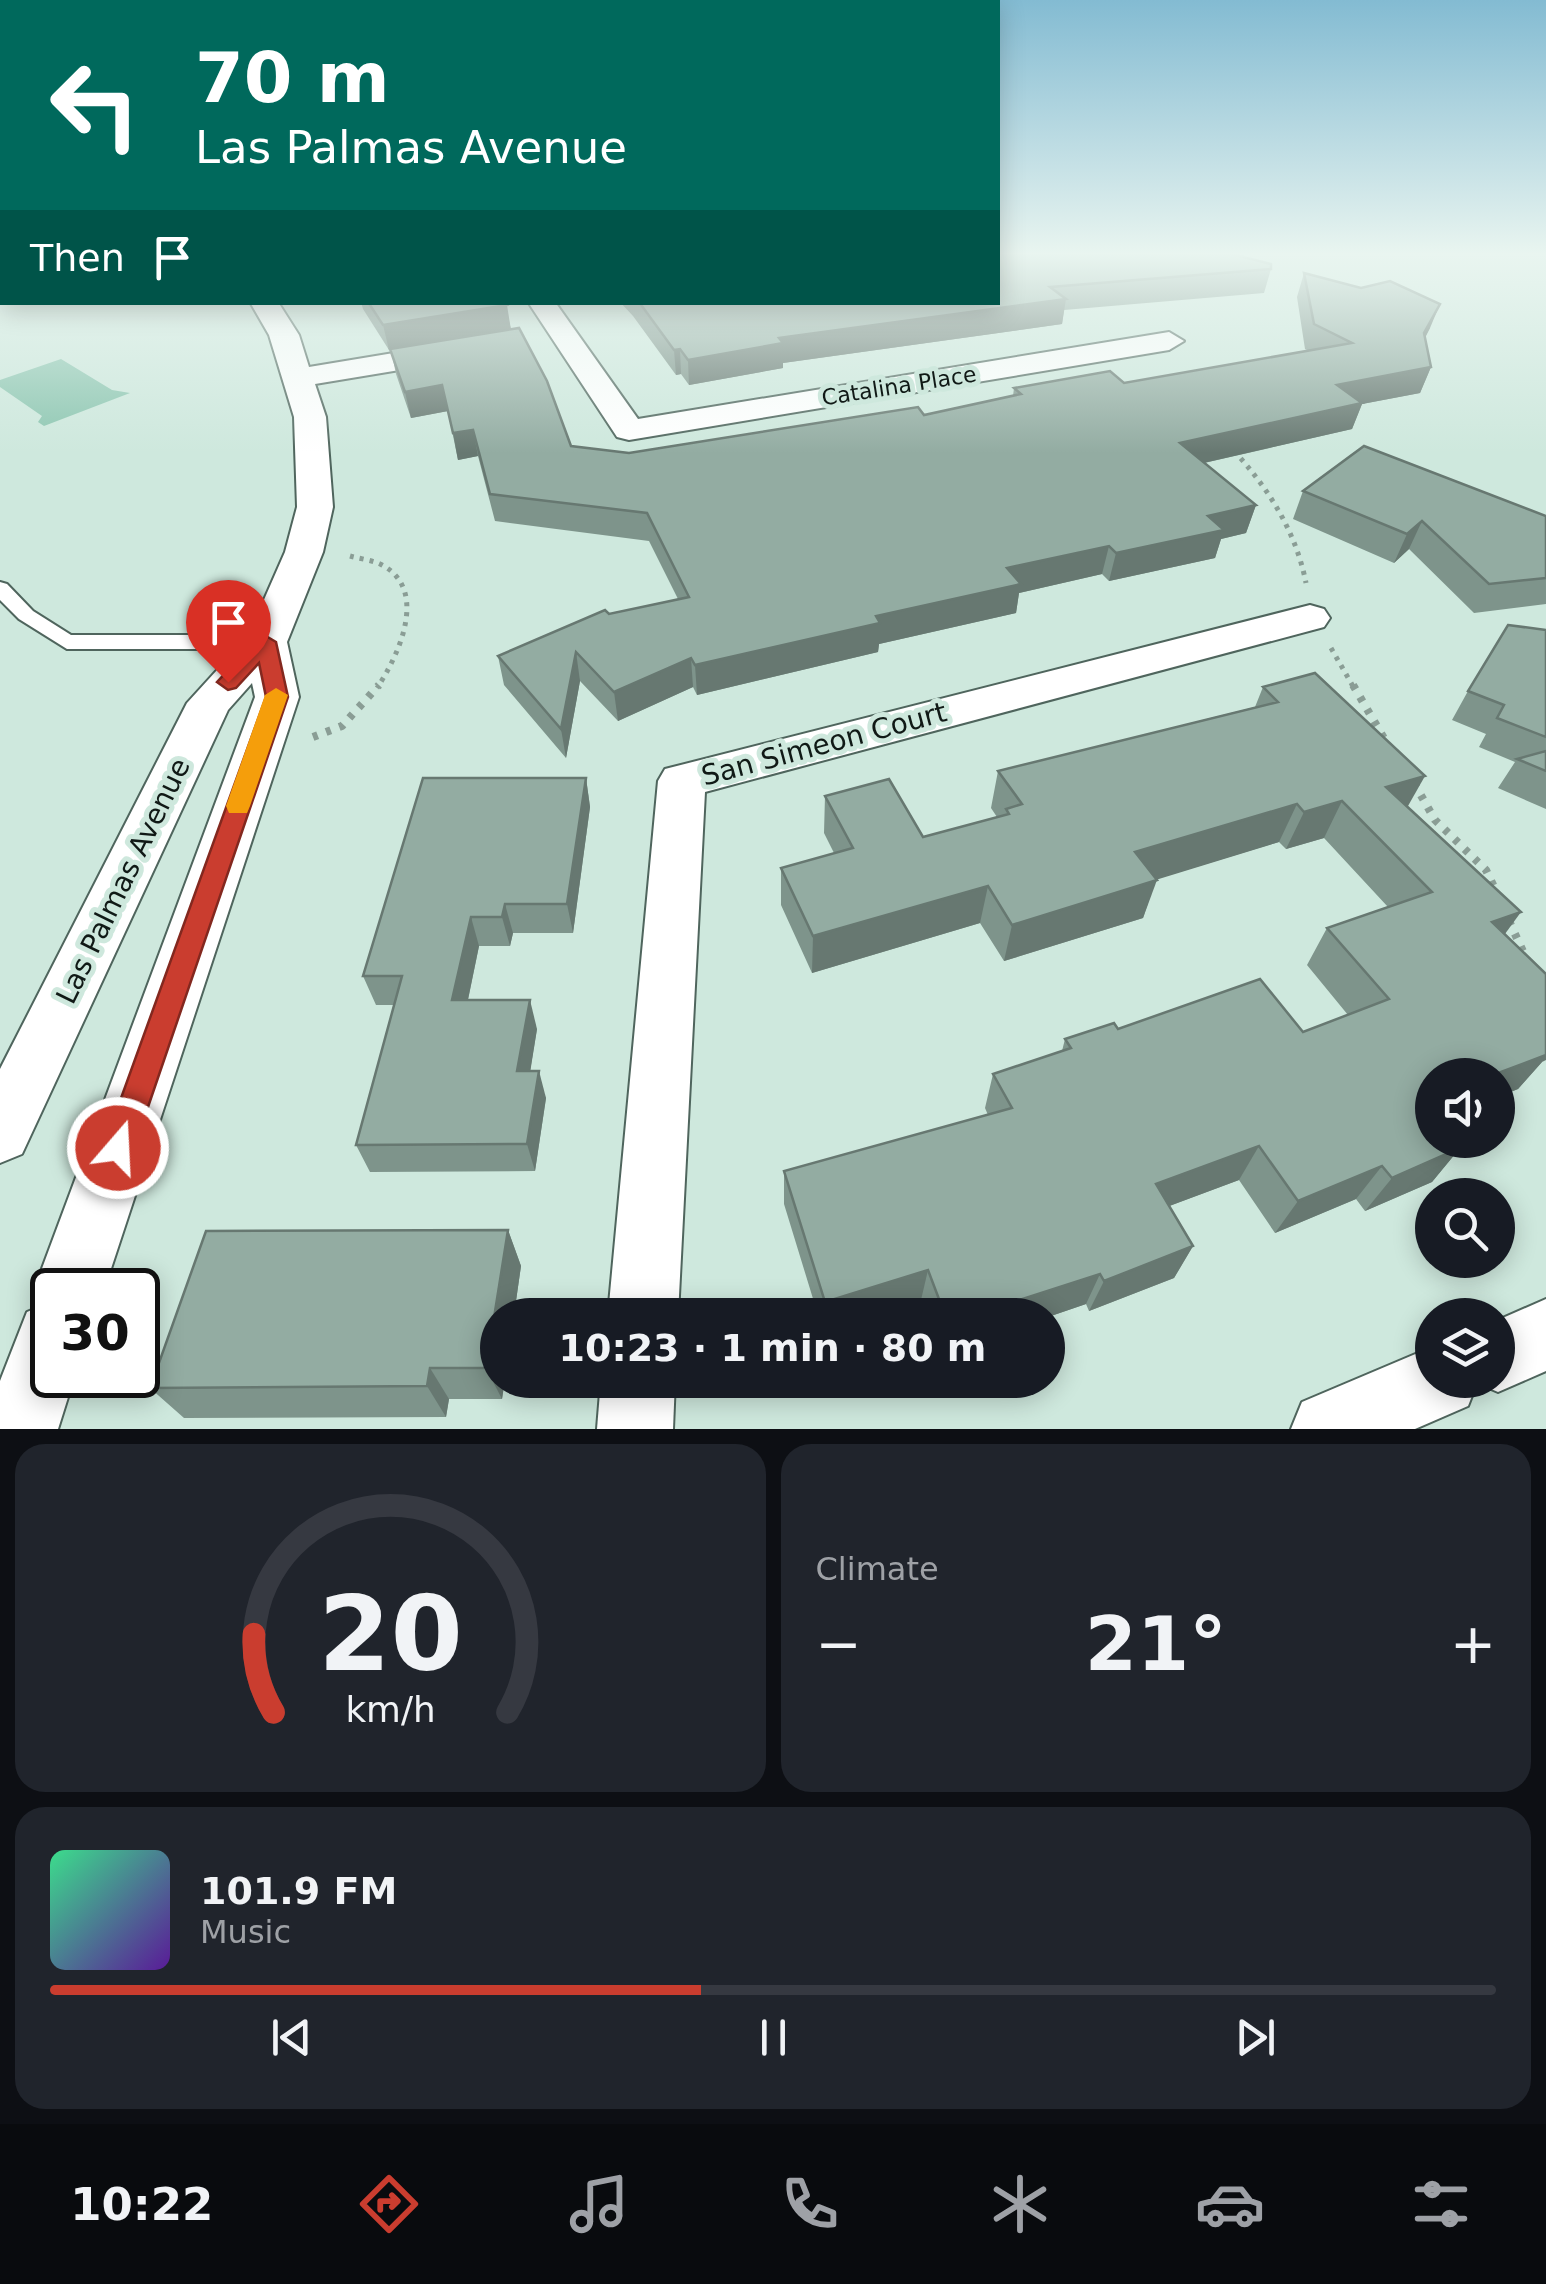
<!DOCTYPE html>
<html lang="en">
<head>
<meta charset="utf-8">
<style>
	:root { --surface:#171b24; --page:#20242c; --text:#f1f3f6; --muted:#9ea1a6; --line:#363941; --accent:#ca3d2f }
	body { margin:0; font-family:"DejaVu Sans",sans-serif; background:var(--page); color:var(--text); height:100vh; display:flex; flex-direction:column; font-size:38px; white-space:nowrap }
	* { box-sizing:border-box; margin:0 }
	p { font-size:32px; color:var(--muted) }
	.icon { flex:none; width:55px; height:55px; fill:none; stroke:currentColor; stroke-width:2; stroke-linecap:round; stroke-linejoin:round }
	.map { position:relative; height:1429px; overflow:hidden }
	.side { display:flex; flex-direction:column; gap:15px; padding:15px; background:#0d0f14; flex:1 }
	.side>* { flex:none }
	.top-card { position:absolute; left:0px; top:0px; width:1000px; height:305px; box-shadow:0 5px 25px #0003; background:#00695c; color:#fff; overflow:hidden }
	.controls { position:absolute; left:1415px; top:1058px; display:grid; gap:20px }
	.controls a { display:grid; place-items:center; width:100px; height:100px; border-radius:50%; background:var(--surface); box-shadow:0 5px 25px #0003; font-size:50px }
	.speed { position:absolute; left:30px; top:1268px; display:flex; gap:20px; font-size:50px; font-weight:700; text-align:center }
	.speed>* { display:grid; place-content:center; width:130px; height:130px; border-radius:50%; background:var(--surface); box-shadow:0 5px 25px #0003; line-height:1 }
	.speed .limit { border:5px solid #111; border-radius:15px; background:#fff; color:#111 }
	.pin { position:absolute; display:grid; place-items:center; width:85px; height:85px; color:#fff; margin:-102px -42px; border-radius:50% 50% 50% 0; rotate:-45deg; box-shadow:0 0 10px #0007 }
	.pin .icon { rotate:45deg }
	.me { position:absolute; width:110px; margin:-55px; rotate:19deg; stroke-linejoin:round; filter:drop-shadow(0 0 8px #0008) }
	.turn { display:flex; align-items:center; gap:35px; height:210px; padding:0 30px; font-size:45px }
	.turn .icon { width:130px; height:130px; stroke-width:2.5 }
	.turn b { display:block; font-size:70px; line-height:85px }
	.then { display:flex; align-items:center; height:95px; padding:0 30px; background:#0003; gap:20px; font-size:38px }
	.big { font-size:75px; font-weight:600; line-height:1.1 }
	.side .widget { flex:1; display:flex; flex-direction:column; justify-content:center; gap:15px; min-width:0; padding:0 35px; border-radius:30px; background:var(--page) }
	.side .dial { align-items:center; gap:0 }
	.dial svg { height:260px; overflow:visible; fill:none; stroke:var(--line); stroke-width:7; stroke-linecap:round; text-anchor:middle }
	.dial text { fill:var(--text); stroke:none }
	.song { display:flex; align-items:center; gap:30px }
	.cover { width:120px; height:120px; border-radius:15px; background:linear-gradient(135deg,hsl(150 70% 55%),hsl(270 70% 35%)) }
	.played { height:10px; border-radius:5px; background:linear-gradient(90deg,var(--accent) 45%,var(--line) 45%) }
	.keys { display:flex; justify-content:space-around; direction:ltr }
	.heat { display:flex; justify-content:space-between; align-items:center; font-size:55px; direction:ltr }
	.side .tiles { flex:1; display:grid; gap:15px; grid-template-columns:1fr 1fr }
	.widget:last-child { grid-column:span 2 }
	.trip { position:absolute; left:480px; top:1298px; width:585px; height:100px; border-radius:50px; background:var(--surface); box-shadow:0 5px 25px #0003; font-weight:600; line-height:100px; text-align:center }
	.tabs { display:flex; height:160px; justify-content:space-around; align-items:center; background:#090b0e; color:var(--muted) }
	.tabs .icon { width:70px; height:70px }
	.tabs .current { color:var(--accent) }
	.tabs b { font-size:45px; color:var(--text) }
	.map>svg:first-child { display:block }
</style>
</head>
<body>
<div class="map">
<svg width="1546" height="1429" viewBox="0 0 1546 1429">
	<rect width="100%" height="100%" fill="#cee8dd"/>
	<!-- water -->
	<polygon fill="#8dc6b1" points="61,359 112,390 130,393 44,426 38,422 42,416 0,387 0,380"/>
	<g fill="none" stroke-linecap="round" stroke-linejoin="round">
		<!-- lane casing -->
		<g stroke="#4f655d" stroke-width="4">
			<polygon id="lane" points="0,582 7,584 33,611 71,635 266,635 276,642 266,649 67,649 19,619 0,600"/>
		</g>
		<!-- street casing -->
		<g stroke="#4f655d" stroke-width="4">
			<g id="street">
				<polygon points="250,302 278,302 299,335 309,367 454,343 469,352 454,361 315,384 326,417 333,507 323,552 287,642 299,697 104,1290 52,1290 52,1375 75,1375 58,1429 0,1429 0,1381 27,1312 41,1306 34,1290 255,697 252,683 228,710 22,1154 0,1163 0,1069 187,703 248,636 285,552 297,507 294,417 269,335"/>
				<polygon points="528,302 555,302 638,419 1169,332 1184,341 1169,350 629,440 617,437"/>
				<polygon points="1310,605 1324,609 1330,618 1324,627 705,792 678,1315 608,1315 658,781 665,769"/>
				<polygon points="1546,1299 1546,1371 1498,1392 1477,1383 1468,1406 1415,1429 1291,1429 1302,1402 1432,1347 1432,1380 1498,1380 1498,1320"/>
				<polygon points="601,1380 675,1380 673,1429 597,1429"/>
			</g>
		</g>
		<!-- path-far1 -->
		<g stroke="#8a9d95" stroke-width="5" stroke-dasharray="4 6" stroke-linecap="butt">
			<path d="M1234 451C1269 489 1296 532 1306 583"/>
			<path d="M350 556C360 559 373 560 382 565 429 590 399 655 377 688"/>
			<polyline points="1331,648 1354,688"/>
		</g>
		<!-- path -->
		<g stroke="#8a9d95" stroke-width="8" stroke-dasharray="5 9" stroke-linecap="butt">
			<polyline points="1353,685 1385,740"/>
			<polyline points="313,737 342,726 379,685"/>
			<polyline points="1414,783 1435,820 1486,870 1496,891"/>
			<polyline points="1509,921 1527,960"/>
		</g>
		<!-- lane -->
		<use href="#lane" fill="#fff" fill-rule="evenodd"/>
		<!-- street -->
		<use href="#street" fill="#fff" fill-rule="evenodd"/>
	</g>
	<!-- wall -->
	<g fill="#7e948b">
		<polygon points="998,253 1271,269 1264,293 1064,310 1062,324 783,363 783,368 689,385 681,374 676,375 633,316 620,302 998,302"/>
		<polygon points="1304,273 1430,328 1425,338 1431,367 1420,393 1362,404 1352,429 1204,463 1256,505 1246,533 1221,539 1215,558 1109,581 1102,574 1019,593 1016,613 879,644 878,652 697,695 693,687 618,721 580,681 566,758 504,685 498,656 609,614 678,599 649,541 495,521 478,456 458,460 448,411 411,418 396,374 391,350 389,350 363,309 361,302 504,302 511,329 571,446 629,453 924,415 1013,396 1014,388 1124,383 1309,351 1305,349 1297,297"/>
		<polygon points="1303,491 1546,516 1546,604 1474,613 1409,549 1394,563 1293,519"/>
		<polygon points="1546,630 1546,809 1498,788 1515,762 1479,747 1486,734 1452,720 1468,691"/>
		<polygon points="1263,687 1407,807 1505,934 1542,1062 1518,1089 1498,1097 1498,1075 1432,1075 1432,1140 1460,1148 1432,1182 1365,1211 1356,1199 1275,1233 1239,1180 1169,1206 1193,1246 1174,1278 1089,1311 1086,1304 1048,1317 1048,1315 926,1315 921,1300 875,1315 818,1315 784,1204 784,1171 988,1115 985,1108 993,1074 1062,1051 1065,1039 1118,1029 1303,1032 1348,1015 1307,965 1327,928 1388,907 1324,838 1286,849 1279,842 1156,879 1143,918 1004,961 980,923 812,973 781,905 781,868 834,853 824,833 825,796 923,837 997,817 991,808 998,771 1255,707"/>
		<polygon points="586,778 590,807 573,933 513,933 510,946 479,946 468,1000 537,1029 530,1071 546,1098 535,1171 370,1172 356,1145 395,1005 376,1005 363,976"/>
		<polygon points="508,1230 521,1266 502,1399 449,1399 446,1417 184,1418 150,1388"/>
	</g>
	<!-- shaded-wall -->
	<g fill="#677871">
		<polygon points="1066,299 1062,324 783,363 783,368 689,385 688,360 779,338"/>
		<polygon points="1440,304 1430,328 1414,358 1424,333"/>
		<polygon points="507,305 511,330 389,350 383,325"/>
		<polygon points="680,349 681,374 676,375 674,350"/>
		<polygon points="1431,367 1420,393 1362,404 1352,429 1173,470 1180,443 1337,385"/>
		<polygon points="442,385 448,411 411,418 405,392"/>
		<polygon points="473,430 478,456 458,460 453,433"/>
		<polygon points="1256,505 1246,533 1221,539 1215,558 1109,581 1116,553 1208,516"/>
		<polygon points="1422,521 1409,549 1394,563 1407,534"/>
		<polygon points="1109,546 1102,574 1019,593 1016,613 879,644 878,652 697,695 695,665 876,616 1007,568"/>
		<polygon points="576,652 580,681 566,758 561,729"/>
		<polygon points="691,658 693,687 618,721 614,692"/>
		<polygon points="1425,776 1404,813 1386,787"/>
		<polygon points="586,778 590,807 573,933 567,904"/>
		<polygon points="1342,801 1324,838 1286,849 1304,812"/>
		<polygon points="1297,804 1279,842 1123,890 1135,852"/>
		<polygon points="1157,880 1143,918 1004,961 1012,925"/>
		<polygon points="988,886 980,923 812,973 813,936"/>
		<polygon points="505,904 513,933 510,946 502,917"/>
		<polygon points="1521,912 1494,949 1492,922"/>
		<polygon points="471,917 479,946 462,1028 452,1000"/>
		<polygon points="530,1000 537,1029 526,1098 517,1071"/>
		<polygon points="1546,1040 1546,1060 1542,1062 1518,1089 1498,1097 1498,1075 1493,1075"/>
		<polygon points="539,1071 546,1098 535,1171 527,1144"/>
		<polygon points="1432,1098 1432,1122 1421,1102"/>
		<polygon points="1259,1146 1239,1180 1140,1217 1156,1184"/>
		<polygon points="1460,1148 1432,1182 1365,1211 1392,1178"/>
		<polygon points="1382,1166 1356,1199 1275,1233 1298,1201"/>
		<polygon points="508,1230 521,1266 514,1315 498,1315 498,1380 505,1380 502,1399 486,1368"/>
		<polygon points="1193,1246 1174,1278 1089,1311 1104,1281"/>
		<polygon points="928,1270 921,1300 875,1315 824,1315 825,1302"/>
		<polygon points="1100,1274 1086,1304 1048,1317 1048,1315 973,1315"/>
		<polygon points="430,1368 449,1399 446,1417 427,1386"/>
	</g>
	<!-- building -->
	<g fill="#93aca2" stroke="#677871" stroke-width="2.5">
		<polygon points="998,253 1228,253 1271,264 1271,269 1050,287 1066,299 779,338 783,343 688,360 680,349 674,350 639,302 998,302"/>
		<polygon points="1304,273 1361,288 1390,281 1440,304 1424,333 1431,367 1337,385 1362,403 1180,443 1256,505 1208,516 1224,530 1116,553 1109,546 1007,568 1021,584 876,616 880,623 695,665 691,658 614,692 576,652 561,729 498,656 605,610 609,614 689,597 647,513 490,494 473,430 453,433 442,385 405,392 390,349 519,328 547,381 571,446 629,453 918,407 924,415 1021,394 1014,388 1110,371 1124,383 1352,343 1314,324"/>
		<polygon points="368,302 504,302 507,305 383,325"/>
		<polygon points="1364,446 1546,516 1546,578 1489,584 1422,521 1407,534 1303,491"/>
		<polygon points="1508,625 1546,630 1546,737 1497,718 1504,705 1468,691"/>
		<polygon points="1315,673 1425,776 1386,787 1521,912 1492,922 1546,974 1546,1055 1493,1075 1432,1075 1432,1098 1421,1102 1432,1116 1432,1140 1453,1140 1460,1148 1392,1178 1382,1166 1298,1201 1259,1146 1156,1184 1193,1246 1104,1281 1100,1274 973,1315 945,1315 928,1270 825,1302 784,1171 1012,1108 993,1074 1071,1048 1065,1039 1114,1023 1118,1029 1260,979 1303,1032 1389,999 1327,928 1432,892 1342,801 1304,812 1297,804 1135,852 1157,880 1012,925 988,886 813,936 781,868 853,848 825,796 889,779 923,837 1009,814 1006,809 1022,804 998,771 1278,702 1263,687"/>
		<polygon points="1546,751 1546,771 1517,759"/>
		<polygon points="423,778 586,778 567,904 505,904 502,917 471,917 452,1000 530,1000 517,1071 539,1071 527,1144 356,1145 402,976 363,976"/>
		<polygon points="508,1230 486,1368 430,1368 427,1386 150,1388 206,1231"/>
	</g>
	<!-- sky -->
	<linearGradient id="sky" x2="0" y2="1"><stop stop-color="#83bbd2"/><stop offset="0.56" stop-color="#e9f5f0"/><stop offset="1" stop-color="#e9f5f0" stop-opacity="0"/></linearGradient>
	<rect width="1546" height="453" fill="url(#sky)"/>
	<!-- route -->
	<polygon fill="#ca3d2f" stroke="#83281f" stroke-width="2.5" points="266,636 276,642 288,697 134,1148 130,1159 118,1163 107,1159 103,1148 266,697 259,663 236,688 228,690 217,682 258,638"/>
	<!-- slow -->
	<polygon fill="#f59e0b" points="276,688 288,695 250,806 247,813 229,813 226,806 265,695"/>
	<g text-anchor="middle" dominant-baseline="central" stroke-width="10" stroke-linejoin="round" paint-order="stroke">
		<!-- far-street labels -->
		<g font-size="22" fill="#101916" stroke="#cee8dd">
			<text transform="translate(899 386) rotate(-9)">Catalina Place</text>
		</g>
		<!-- street labels -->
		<g font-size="28" fill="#101916" stroke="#cee8dd">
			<text transform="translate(824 744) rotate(-15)">San Simeon Court</text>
			<text transform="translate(123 881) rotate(-64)">Las Palmas Avenue</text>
		</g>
	</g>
</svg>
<div class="controls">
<a><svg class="icon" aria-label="sound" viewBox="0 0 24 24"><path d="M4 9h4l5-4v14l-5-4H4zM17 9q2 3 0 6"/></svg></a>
<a><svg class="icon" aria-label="search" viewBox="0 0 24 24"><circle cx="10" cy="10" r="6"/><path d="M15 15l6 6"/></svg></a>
<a><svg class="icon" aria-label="layers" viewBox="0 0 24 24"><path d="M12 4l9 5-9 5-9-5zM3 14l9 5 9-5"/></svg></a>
</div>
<div class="speed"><div class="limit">30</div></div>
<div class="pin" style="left:228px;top:682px;background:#d93025"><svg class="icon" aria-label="arrive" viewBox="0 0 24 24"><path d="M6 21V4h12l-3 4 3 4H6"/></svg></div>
<svg class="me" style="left:118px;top:1148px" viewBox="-20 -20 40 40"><circle r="17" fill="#ca3d2f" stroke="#fff" stroke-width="3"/><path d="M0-11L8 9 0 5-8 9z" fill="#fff"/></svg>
<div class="trip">10:23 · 1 min · 80 m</div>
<div class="top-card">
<div class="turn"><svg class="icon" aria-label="left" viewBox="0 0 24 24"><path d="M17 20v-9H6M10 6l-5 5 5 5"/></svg><div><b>70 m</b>Las Palmas Avenue</div></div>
<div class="then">Then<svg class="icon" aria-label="arrive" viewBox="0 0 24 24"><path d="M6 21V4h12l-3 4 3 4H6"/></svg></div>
</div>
</div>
<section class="side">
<div class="tiles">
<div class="widget dial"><svg viewBox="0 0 100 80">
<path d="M14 69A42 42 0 1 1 86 69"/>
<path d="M14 69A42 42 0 0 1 8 45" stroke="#ca3d2f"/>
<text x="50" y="56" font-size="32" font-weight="700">20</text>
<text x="50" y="72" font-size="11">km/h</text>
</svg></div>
<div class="widget"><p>Climate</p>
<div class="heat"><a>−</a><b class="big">21°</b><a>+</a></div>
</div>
<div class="widget">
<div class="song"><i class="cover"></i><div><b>101.9 FM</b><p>Music</p></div></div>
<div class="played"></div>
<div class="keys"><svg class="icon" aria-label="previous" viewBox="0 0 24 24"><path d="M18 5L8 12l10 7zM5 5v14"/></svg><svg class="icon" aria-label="pause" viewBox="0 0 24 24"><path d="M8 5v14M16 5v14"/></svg><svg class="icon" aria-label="next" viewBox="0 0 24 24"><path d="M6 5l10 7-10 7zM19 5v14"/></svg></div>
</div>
</div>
</section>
<nav class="tabs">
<b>10:22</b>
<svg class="icon current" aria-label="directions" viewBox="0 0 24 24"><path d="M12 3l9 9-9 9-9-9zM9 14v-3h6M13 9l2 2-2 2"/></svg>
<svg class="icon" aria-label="music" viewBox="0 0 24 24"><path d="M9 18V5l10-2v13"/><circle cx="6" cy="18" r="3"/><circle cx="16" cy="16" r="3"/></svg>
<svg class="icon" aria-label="phone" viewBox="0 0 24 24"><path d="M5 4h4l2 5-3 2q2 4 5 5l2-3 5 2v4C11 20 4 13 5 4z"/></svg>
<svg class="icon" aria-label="climate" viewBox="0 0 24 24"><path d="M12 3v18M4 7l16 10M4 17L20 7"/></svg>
<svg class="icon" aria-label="car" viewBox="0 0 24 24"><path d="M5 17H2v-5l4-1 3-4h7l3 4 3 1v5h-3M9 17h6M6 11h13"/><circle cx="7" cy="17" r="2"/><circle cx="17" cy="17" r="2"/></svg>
<svg class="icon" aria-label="filters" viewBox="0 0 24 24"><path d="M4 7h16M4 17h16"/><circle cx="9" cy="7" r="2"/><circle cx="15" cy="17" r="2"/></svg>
</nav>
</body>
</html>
